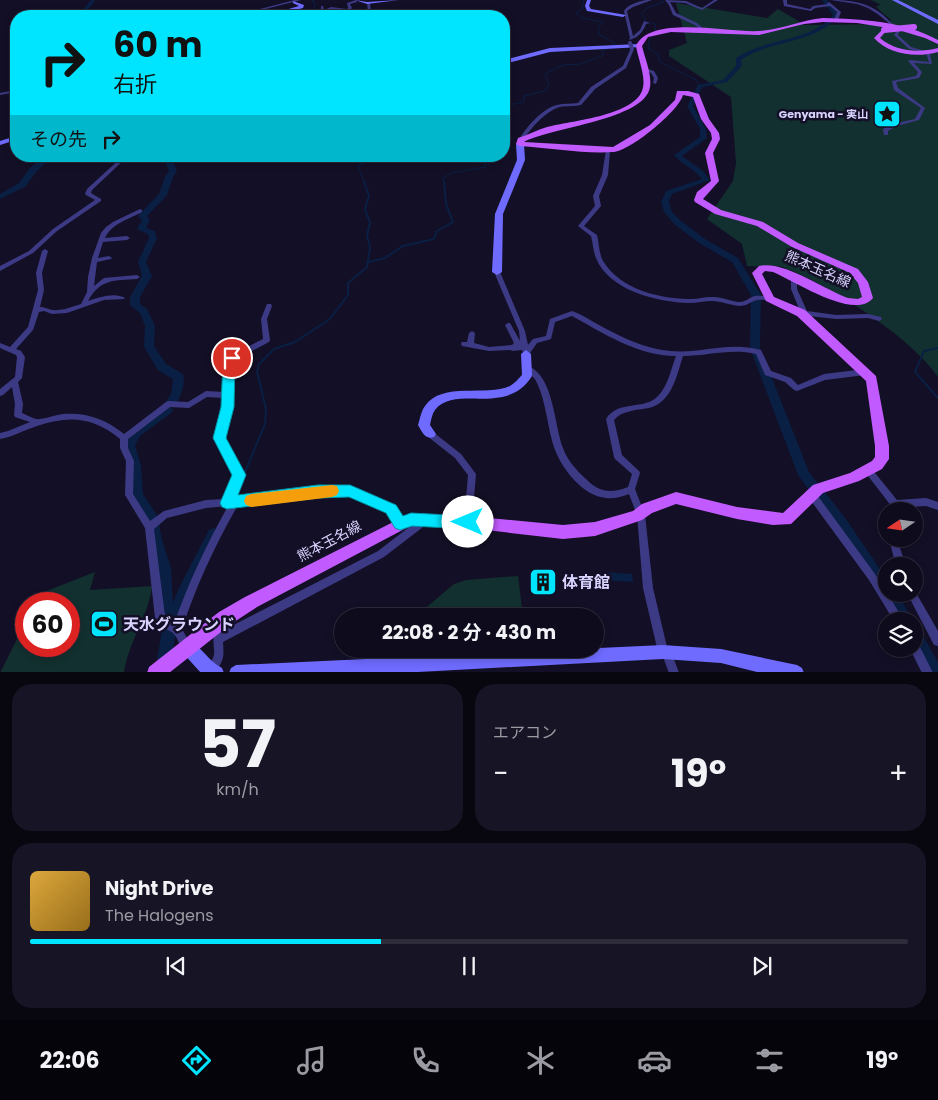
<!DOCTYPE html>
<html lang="ja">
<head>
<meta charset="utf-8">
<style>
	:root { --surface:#0e0b1c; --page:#171425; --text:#f1f3f6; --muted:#9b9ba3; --line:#2e2b3b; --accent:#00e5ff }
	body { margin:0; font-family:Poppins,"Noto Sans JP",sans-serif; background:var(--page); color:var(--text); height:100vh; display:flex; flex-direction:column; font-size:19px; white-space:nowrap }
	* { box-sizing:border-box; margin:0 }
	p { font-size:16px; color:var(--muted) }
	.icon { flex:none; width:28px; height:28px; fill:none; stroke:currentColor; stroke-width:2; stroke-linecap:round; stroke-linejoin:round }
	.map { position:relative; height:672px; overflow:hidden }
	.panel { display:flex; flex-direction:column; gap:12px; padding:12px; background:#08060f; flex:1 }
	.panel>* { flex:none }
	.hud { position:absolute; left:10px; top:10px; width:500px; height:152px; border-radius:20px; box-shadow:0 2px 8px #0003,0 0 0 1px var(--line); background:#00e5ff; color:#111; overflow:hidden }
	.needle { width:32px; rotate:257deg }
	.fabs { position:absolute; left:878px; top:502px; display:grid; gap:10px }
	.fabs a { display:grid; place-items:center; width:45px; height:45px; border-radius:50%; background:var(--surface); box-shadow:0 2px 8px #0003,0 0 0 1px var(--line); font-size:25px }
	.speed { position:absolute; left:15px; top:592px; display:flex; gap:10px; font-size:25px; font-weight:700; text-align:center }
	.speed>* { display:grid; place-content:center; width:65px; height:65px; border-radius:50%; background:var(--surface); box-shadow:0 2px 8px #0003,0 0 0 1px var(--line); line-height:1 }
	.speed .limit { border:8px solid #d22; background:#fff; color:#111 }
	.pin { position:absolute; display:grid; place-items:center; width:42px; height:42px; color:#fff; margin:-21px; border:2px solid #fff; border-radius:50%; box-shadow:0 1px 5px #0007 }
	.me { position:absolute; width:55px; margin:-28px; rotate:270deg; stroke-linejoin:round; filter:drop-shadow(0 0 4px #0008) }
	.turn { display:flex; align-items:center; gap:18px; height:105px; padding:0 20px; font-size:22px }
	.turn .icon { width:65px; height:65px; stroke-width:2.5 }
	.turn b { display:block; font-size:35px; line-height:42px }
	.then { display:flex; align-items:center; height:48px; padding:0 20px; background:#0003; gap:10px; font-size:19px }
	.big { font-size:38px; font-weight:700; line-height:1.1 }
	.panel .tile { flex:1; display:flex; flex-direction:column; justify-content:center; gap:8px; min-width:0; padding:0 18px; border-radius:20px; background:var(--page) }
	.panel .dial { align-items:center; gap:0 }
	.dial b { font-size:65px; line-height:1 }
	.song { display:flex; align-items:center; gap:15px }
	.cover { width:60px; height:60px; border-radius:8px; background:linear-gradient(135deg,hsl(40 70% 55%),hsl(40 70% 35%)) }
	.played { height:5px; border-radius:2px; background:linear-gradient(90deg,var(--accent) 40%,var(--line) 40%) }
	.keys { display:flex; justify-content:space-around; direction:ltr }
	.heat { display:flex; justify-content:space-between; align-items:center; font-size:28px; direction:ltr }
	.panel .tiles { flex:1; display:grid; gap:12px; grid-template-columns:1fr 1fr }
	.tile:last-child { grid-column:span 2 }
	.trip { position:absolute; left:334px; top:608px; width:270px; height:50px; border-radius:25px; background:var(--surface); box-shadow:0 2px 8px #0003,0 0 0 1px var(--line); font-weight:700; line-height:50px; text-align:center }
	.tab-bar { display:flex; height:80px; justify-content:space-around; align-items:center; background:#06040b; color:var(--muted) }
	.tab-bar .icon { width:35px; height:35px }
	.tab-bar .active { color:var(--accent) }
	.tab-bar b { font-size:22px; color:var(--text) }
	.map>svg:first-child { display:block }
</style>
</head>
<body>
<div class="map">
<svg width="938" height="673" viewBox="0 0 938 673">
	<rect width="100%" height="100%" fill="#130f26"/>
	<!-- green -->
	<g fill="#12302f">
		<path d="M871 0H938V377C912 338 830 285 785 268 774 264 758 267 747 266L742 244 707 219 733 181 736 163 731 97 669 56V50L687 43 676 3 767 18 778 9 805 25 888 24 891 20C887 16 879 11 876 6L881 5Z"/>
		<path d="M95 572 90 590 152 586C149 615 129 641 124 672L0 673 26 621V646H69V604H38L44 592Z"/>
		<polygon points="518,576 523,616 421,616 422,611 454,584 466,580"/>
	</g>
	<!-- water -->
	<polygon fill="#0a1f44" points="604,572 632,574 633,582 604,580"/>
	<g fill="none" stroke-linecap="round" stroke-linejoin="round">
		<!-- stream-far2 -->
		<g stroke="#0a1f44" stroke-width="1">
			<polyline points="295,16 314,8 315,4 312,1 315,0"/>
			<polyline points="646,20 641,14 647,8 664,2 662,0"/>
			<polyline points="650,22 655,24 656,33 650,38 648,48 658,55 660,62 696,80 700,86"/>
			<polyline points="504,106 524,102 524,96 544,91 549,85 545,74 563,65 580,64 602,56 603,50 611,48 615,43 600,35 598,28 603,22 582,18 576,13 582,9 584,0"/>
			<polyline points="365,184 358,166 369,159 369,156"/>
			<polyline points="444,184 443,178 451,173 486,167 485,160 479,156"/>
		</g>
		<!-- stream-far1 -->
		<g stroke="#0a1f44" stroke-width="2">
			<polyline points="369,262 385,258 403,246 434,239 437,231 453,222 446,204 444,182"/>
			<polyline points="938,348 924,351 915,372 938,398"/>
			<polyline points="245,472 265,424 266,409 257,371 259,364 274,349 295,342 330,319 348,295 348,283 367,267 370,248 367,235 370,223 365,209 369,195 364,182"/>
		</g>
		<!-- stream -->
		<polyline stroke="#0a1f44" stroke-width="2.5" points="234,498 245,471"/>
		<!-- river -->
		<g fill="#0a1f44" fill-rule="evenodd">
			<path d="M91 0H95C89 9 85 16 74 16L83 10Z"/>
			<path d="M822 0H827L839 15C815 45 771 39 741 60L742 66 727 82 702 87 693 106 706 129 707 138 682 156 703 171 710 180 672 194 669 202 672 212 680 220 705 239 738 258 761 295 760 348 809 472 846 519 886 578V594H898L913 621H898L883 595 881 594 836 527 798 475 750 348 751 295 732 262 699 243 674 224 664 212 661 202 666 191 702 179C695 169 682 165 674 155L700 137V129L687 106 698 85 723 80 736 66V58C765 38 811 42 833 15Z"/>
			<polygon points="45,156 53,156 36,172 25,187 0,199 0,194 19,183 30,168"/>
			<path d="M169 156H176L173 161 177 171 173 177 167 195 147 216 150 220 146 228 155 231 157 238 146 262 152 276 140 297V304L147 309 155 326 154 346 166 364 183 374C186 385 180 397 175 406L171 407 173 410 171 413 140 436 135 445 141 466 143 494 158 517 162 540 171 568 173 603 179 588 209 530 214 528 219 530 221 534C205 567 186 599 176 634 172 646 174 660 169 672L159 673 156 667 161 636 157 568 148 540 146 519 131 496 129 487V466L123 445 132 430 167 406 165 403 171 394 173 379 158 370 144 347 145 326 140 313 130 305V297L142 276 138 262 149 238 148 234 137 229 142 220 138 216 159 194 165 177 169 171 165 161Z"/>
			<polygon points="914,627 919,629 938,662 938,673 927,673 914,648"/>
		</g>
		<!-- street -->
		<g fill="#3d3a85" fill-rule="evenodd">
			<polygon points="295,0 301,0 238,16 233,16"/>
			<polygon points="356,0 357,2 350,4 352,8 343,16 339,16 345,11 331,9 324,13 321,12 321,6 323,6 324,10 331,7 347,9 348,8 347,3"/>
			<path d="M646 0H652L633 7 627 11 633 36 640 30 644 21 650 23 646 24C643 32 638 38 629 40L630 38 624 11C628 4 638 2 646 0Z"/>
			<polygon points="665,0 686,1 702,8 714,0 718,0 702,10 685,3 670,2 676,13 697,23 706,31 706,33 704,33 695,25 673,15 669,5"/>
			<polygon points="783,0 787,0 787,4 810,9 813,6 828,4 827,3 829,2 841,12 838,20 836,21 834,20 837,12 830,6 815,8 811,11 784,6"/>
			<path d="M831 0C849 0 867 2 882 14 888 19 893 25 900 29L898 35 911 47 925 51 923 52 909 49 894 35 897 30 879 15 868 8 857 4Z"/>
			<polygon points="367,2 370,3 371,12 378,16 374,16 368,13"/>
			<path d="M631 48 634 49 626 68 595 89 581 105C573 107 564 105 557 108 544 113 529 130 523 141H519V140C525 128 543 108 557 105 564 103 571 104 578 103L591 87 623 66Z"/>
			<polygon points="928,52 930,53 932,64 914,63 922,72 919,78 896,82 898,88 925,108 919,120 897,126 888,131 888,135 884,135 883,129 893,124 915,119 921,108 894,90 892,81 916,76 918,72 908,61 910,60 929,62 926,53"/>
			<polygon points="642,67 654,71 658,78 656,84 653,83 654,78 651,73 642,69"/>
			<polygon points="16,90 16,92 0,95 0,93"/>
			<path d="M606 150 610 151 608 175 599 196 601 206 584 226 597 235C599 243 599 254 603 261 621 290 660 299 692 299 698 299 704 297 711 297 721 296 731 302 741 302 747 301 750 297 755 296 760 295 769 296 773 299L772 301C767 301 762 299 757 300 750 302 747 306 739 306 730 305 721 301 712 301 705 301 697 303 689 303 658 302 609 291 596 258 593 251 593 243 591 236L578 226 595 206 593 196 602 175Z"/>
			<polygon points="123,156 128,156 92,190 91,193 101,199 101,201 57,231 33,253 0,271 0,266 29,251 53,229 95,200 86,195 85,194 87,189"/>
			<path d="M140 209 142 210V212C128 220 112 223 105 238L127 236 130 238 127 240 103 242 98 258 109 256 112 258 111 259 97 262 94 286 104 278 137 275 140 277 137 279C114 281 101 278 88 301 99 297 115 292 125 298L124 299 104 300 67 313 52 314 44 311 39 312 33 330 16 349 21 351 25 357 22 378 18 382 23 404 22 413C27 415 35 420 40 419 48 418 55 415 63 414 86 412 106 419 124 434L166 402 169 401 188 402 206 391 224 392 225 360 226 358 263 339 261 319 267 304H271L272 306 267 319 270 340 269 342 233 361 231 407 223 438 230 454 243 475 233 498 340 486 367 493 394 506 404 524 403 527 400 528 397 527 388 512 362 499 340 494 238 505C215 545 196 586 182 629L192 647 191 651 187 652C179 649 179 638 173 633 164 626 161 631 155 618L145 528 125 495 126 461 120 448V439C94 417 69 415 37 426 24 430 13 437 0 439V433L8 431 30 422 15 417 14 415 15 404 12 387 3 395 0 396V389L15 377 17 357 16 355 0 348V343L10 347 28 327 38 290 36 273 42 251 45 249 48 251 42 273 44 290 40 307C45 307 47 309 52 310 62 311 72 307 81 304L87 292 88 277 92 258 101 233 106 227 113 222ZM207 397 224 398 223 407 215 438 224 458 235 475 224 499 206 500 164 511 150 521 133 494 134 461 128 448V439L170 407 189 408ZM228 506C207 544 188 583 174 624L167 621 165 616 154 529 167 518 206 508Z"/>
			<path d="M497 270 500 272 525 331 528 345 533 339 546 336 550 319 572 311C581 314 590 320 599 325 621 337 645 349 670 351 703 354 727 341 761 350L771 371 791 378 798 385 824 374 865 369 868 370 869 372 868 374 865 375 825 380 797 391 794 390 785 382 765 375 756 354C731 348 708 356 683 356 678 371 674 392 661 402 654 408 644 409 635 410 627 412 620 413 614 420L622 455 639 471 640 473 635 489 645 515 653 588 667 647 670 648 679 673H669L663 657 659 656 658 652 643 588 637 515 629 494C621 497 614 499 606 498 583 496 563 470 555 450 547 428 547 404 537 383 534 376 529 374 524 369L525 367 528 366C554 376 554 425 563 448 567 460 577 471 586 479 598 492 611 494 628 487L632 474 615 459 614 457 606 419C619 399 644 411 658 396 668 386 671 369 676 356 638 356 603 333 572 316L555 322 551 339 537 343 528 356H524L522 350 513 351 510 350 489 351 462 346 461 344 462 342H467L469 333 472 331 475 333 474 343 489 347 512 345 514 343 505 325 508 323H510L520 341 519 331 494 272Z"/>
			<polygon points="798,276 801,278 797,282 797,289 807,311 836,315 868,314 881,317 882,319 879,321 868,318 836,319 799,315 798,313 800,311 791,289 791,281"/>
			<polygon points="430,431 433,432 461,454 476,474 472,522 471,525 468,526 465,525 464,522 468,475 455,458 427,436 426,434 427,432"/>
			<polygon points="868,467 871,468 897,500 926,498 938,502 938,510 926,506 895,508 892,507 865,472 864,470 865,468"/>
			<polygon points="812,491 815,492 875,574 886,591 886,594 888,594 904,621 894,621 869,580 809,498 808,495 809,492"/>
			<path d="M424 517 427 518 428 521 427 524 384 557 223 642C224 658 224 659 215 673H207L206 670C208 666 211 662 213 658 216 651 212 643 214 635L378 551 421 518Z"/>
			<polygon points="889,539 897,539 906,566 896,566"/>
			<polygon points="914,590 915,591 938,631 938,646 934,645 909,597 907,594 914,594"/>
			<polygon points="914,642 918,643 933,673 922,673 910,649 914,649"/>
		</g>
		<!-- secondary -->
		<g fill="#6f6bff" fill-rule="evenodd">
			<polygon points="355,0 367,2 399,0 367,4"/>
			<polygon points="587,0 591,0 589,6 591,9 626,15 623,17 587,11 585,6"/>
			<polygon points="892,0 898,0 938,20 938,24"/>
			<polygon points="293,1 304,5 303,8 272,16 264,16 299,6 293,3"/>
			<polygon points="639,44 641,45 641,47 550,52 504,64 504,60 550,48"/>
			<polygon points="16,136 16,140 0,145 0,141"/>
			<polygon points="520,142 524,144 525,160 503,214 502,272 497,275 492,272 495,214 517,160 516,144"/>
			<path d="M526 350 531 354 532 376C507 417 455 384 435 410 432 414 431 420 430 425L436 434 434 437C425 440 422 432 418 425 420 419 421 411 425 406 442 381 486 397 510 386 515 383 518 379 522 375L521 354Z"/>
			<path d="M187 640C201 645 208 661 222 668L224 673H201L182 652 180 647 182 642Z"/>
			<polygon points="663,645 721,649 797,665 802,668 804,673 761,673 721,663 663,659 399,673 229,673 231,668 236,665"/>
		</g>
		<!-- primary -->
		<g fill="#c25bff" fill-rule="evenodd">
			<path d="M823 18C861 19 904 21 938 40V44L925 38 895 29 857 23 823 22 804 24 759 35 671 32 648 37 642 46C645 59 652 74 650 87 645 120 551 127 524 142L613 147 650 125 675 100 677 91H688L699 94 709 119 719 133 720 139 713 153 719 181 703 199 721 210 763 222 798 243 858 269 868 282 873 298C854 321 795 281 773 272L765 271 762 274 774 297 805 310 876 376 889 446V459L882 469 859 481 823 493 791 524 773 525 737 519 676 504 652 513 642 520 595 536 563 539 468 528 412 525 257 607 231 624 169 673H147L149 667 219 612 245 597 411 513 468 516 563 525 595 522 633 511 642 504 676 492 737 507 783 513 813 485 850 473 872 461 875 457V446L866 381 797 316 766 301 752 273 759 266C784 260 825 290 848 298L858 299 862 297 858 283 850 273 792 247 757 226 715 214 695 202 694 200 697 192 711 181 705 153 712 139 711 133 701 119 693 97 683 95C679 111 629 152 613 152 585 154 549 148 520 146L516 144 518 138C528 135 537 130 547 127 570 121 632 116 642 91 647 78 638 59 636 46 650 14 730 33 759 31 781 30 801 20 823 18Z"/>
			<path d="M884 28 887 30 880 38C896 52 919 53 938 48V52C917 58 889 55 874 38Z"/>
		</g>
		<!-- street-bridge -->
		<polyline stroke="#3d3a85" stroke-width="4" points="630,43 632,49"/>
		<!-- primary-bridge -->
		<polyline stroke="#c25bff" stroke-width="6" points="884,30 914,27"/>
	</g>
	<!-- route -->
	<polygon fill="#00e5ff" stroke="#0095a6" points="232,354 238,358 235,362 234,407 226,438 246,475 238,495 318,485 350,485 396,505 403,516 411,513 468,516 473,518 476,522 473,527 468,529 412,526 400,530 395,528 386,513 349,497 318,498 227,509 222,507 220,503 232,475 213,438 221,407 223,360"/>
	<!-- slow -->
	<polygon fill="#f59e0b" points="332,485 337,486 339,491 337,495 332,497 251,507 246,505 244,501 246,496 251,494"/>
	<!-- icons -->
	<defs>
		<g id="sight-square" transform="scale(1.4375)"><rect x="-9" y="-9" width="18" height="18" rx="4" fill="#00e5ff" stroke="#130f26"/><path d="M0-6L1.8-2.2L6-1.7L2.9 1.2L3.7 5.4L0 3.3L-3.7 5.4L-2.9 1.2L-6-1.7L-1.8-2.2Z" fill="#111"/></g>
		<g id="building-square" transform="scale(1.4375)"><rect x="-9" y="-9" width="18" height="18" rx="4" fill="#00e5ff" stroke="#130f26"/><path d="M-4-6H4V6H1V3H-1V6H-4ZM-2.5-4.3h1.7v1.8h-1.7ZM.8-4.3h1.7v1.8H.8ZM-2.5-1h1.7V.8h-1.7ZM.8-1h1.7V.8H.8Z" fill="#111"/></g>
		<g id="stadium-square" transform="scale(1.4375)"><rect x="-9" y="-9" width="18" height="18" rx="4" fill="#00e5ff" stroke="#130f26"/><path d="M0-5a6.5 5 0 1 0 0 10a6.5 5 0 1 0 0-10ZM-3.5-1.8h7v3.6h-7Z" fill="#111"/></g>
	</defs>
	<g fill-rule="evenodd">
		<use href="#sight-square" x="887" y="114"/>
		<use href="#building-square" x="543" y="582"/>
		<use href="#stadium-square" x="104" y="624"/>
	</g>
	<g text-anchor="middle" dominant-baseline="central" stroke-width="5" stroke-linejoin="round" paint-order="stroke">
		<!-- far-poi labels -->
		<g font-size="11" font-weight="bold" fill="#d9d4ff" stroke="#130f26" text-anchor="end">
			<text x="868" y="114">Genyama - 実山</text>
		</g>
		<!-- street labels -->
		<g font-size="14" fill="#d9d4ff" stroke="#130f26">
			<text transform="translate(818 269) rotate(24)">熊本玉名線</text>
			<text transform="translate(329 541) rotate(-28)">熊本玉名線</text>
		</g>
		<!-- near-poi labels -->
		<g font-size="16" font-weight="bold" fill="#d9d4ff" stroke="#130f26" text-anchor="start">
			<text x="562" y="582">体育館</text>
			<text x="123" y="624">天水グラウンド</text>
		</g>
	</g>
</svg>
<div class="fabs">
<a><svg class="needle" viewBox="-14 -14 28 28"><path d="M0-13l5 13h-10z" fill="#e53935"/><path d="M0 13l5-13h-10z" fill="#9b9ba3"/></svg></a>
<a><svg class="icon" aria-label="search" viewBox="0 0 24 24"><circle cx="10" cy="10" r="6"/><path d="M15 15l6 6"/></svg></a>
<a><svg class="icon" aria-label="layers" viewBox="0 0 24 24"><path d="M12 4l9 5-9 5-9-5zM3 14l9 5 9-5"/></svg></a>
</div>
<div class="speed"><div class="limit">60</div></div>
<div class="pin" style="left:232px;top:358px;background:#d93025"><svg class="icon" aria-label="arrive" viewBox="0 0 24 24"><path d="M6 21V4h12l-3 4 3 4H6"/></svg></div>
<svg class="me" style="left:468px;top:522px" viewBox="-20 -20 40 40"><circle r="19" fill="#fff"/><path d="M0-13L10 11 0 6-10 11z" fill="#00e5ff"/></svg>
<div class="trip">22:08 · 2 分 · 430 m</div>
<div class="hud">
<div class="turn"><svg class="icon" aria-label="right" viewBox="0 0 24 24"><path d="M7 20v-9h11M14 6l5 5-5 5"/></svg><div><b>60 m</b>右折</div></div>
<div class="then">その先<svg class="icon" aria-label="right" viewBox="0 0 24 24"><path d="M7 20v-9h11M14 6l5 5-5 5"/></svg></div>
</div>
</div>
<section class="panel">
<div class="tiles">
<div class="tile dial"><b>57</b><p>km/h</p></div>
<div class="tile"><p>エアコン</p>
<div class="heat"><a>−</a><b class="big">19°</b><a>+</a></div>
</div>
<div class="tile">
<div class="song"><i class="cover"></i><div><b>Night Drive</b><p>The Halogens</p></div></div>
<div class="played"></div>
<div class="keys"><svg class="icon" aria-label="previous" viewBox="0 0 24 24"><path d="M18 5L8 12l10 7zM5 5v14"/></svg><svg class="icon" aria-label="pause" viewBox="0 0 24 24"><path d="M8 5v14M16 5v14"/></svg><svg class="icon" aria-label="next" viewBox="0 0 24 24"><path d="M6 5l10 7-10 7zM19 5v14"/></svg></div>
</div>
</div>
</section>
<nav class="tab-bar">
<b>22:06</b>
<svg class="icon active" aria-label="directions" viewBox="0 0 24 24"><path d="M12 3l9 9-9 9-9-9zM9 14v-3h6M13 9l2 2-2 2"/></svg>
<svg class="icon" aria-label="music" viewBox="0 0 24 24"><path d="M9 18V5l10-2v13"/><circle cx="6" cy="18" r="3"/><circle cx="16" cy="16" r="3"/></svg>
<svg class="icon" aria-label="phone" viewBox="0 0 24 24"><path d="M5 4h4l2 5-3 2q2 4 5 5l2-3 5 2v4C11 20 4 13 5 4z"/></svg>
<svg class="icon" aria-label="climate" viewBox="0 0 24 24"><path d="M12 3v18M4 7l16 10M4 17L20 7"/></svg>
<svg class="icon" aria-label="car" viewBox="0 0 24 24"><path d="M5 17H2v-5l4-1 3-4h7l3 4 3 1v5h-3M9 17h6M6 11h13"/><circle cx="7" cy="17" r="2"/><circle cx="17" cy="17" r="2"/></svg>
<svg class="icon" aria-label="filters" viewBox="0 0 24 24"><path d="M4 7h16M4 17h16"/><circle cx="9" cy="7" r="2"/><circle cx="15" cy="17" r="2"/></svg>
<b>19°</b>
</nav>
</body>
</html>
